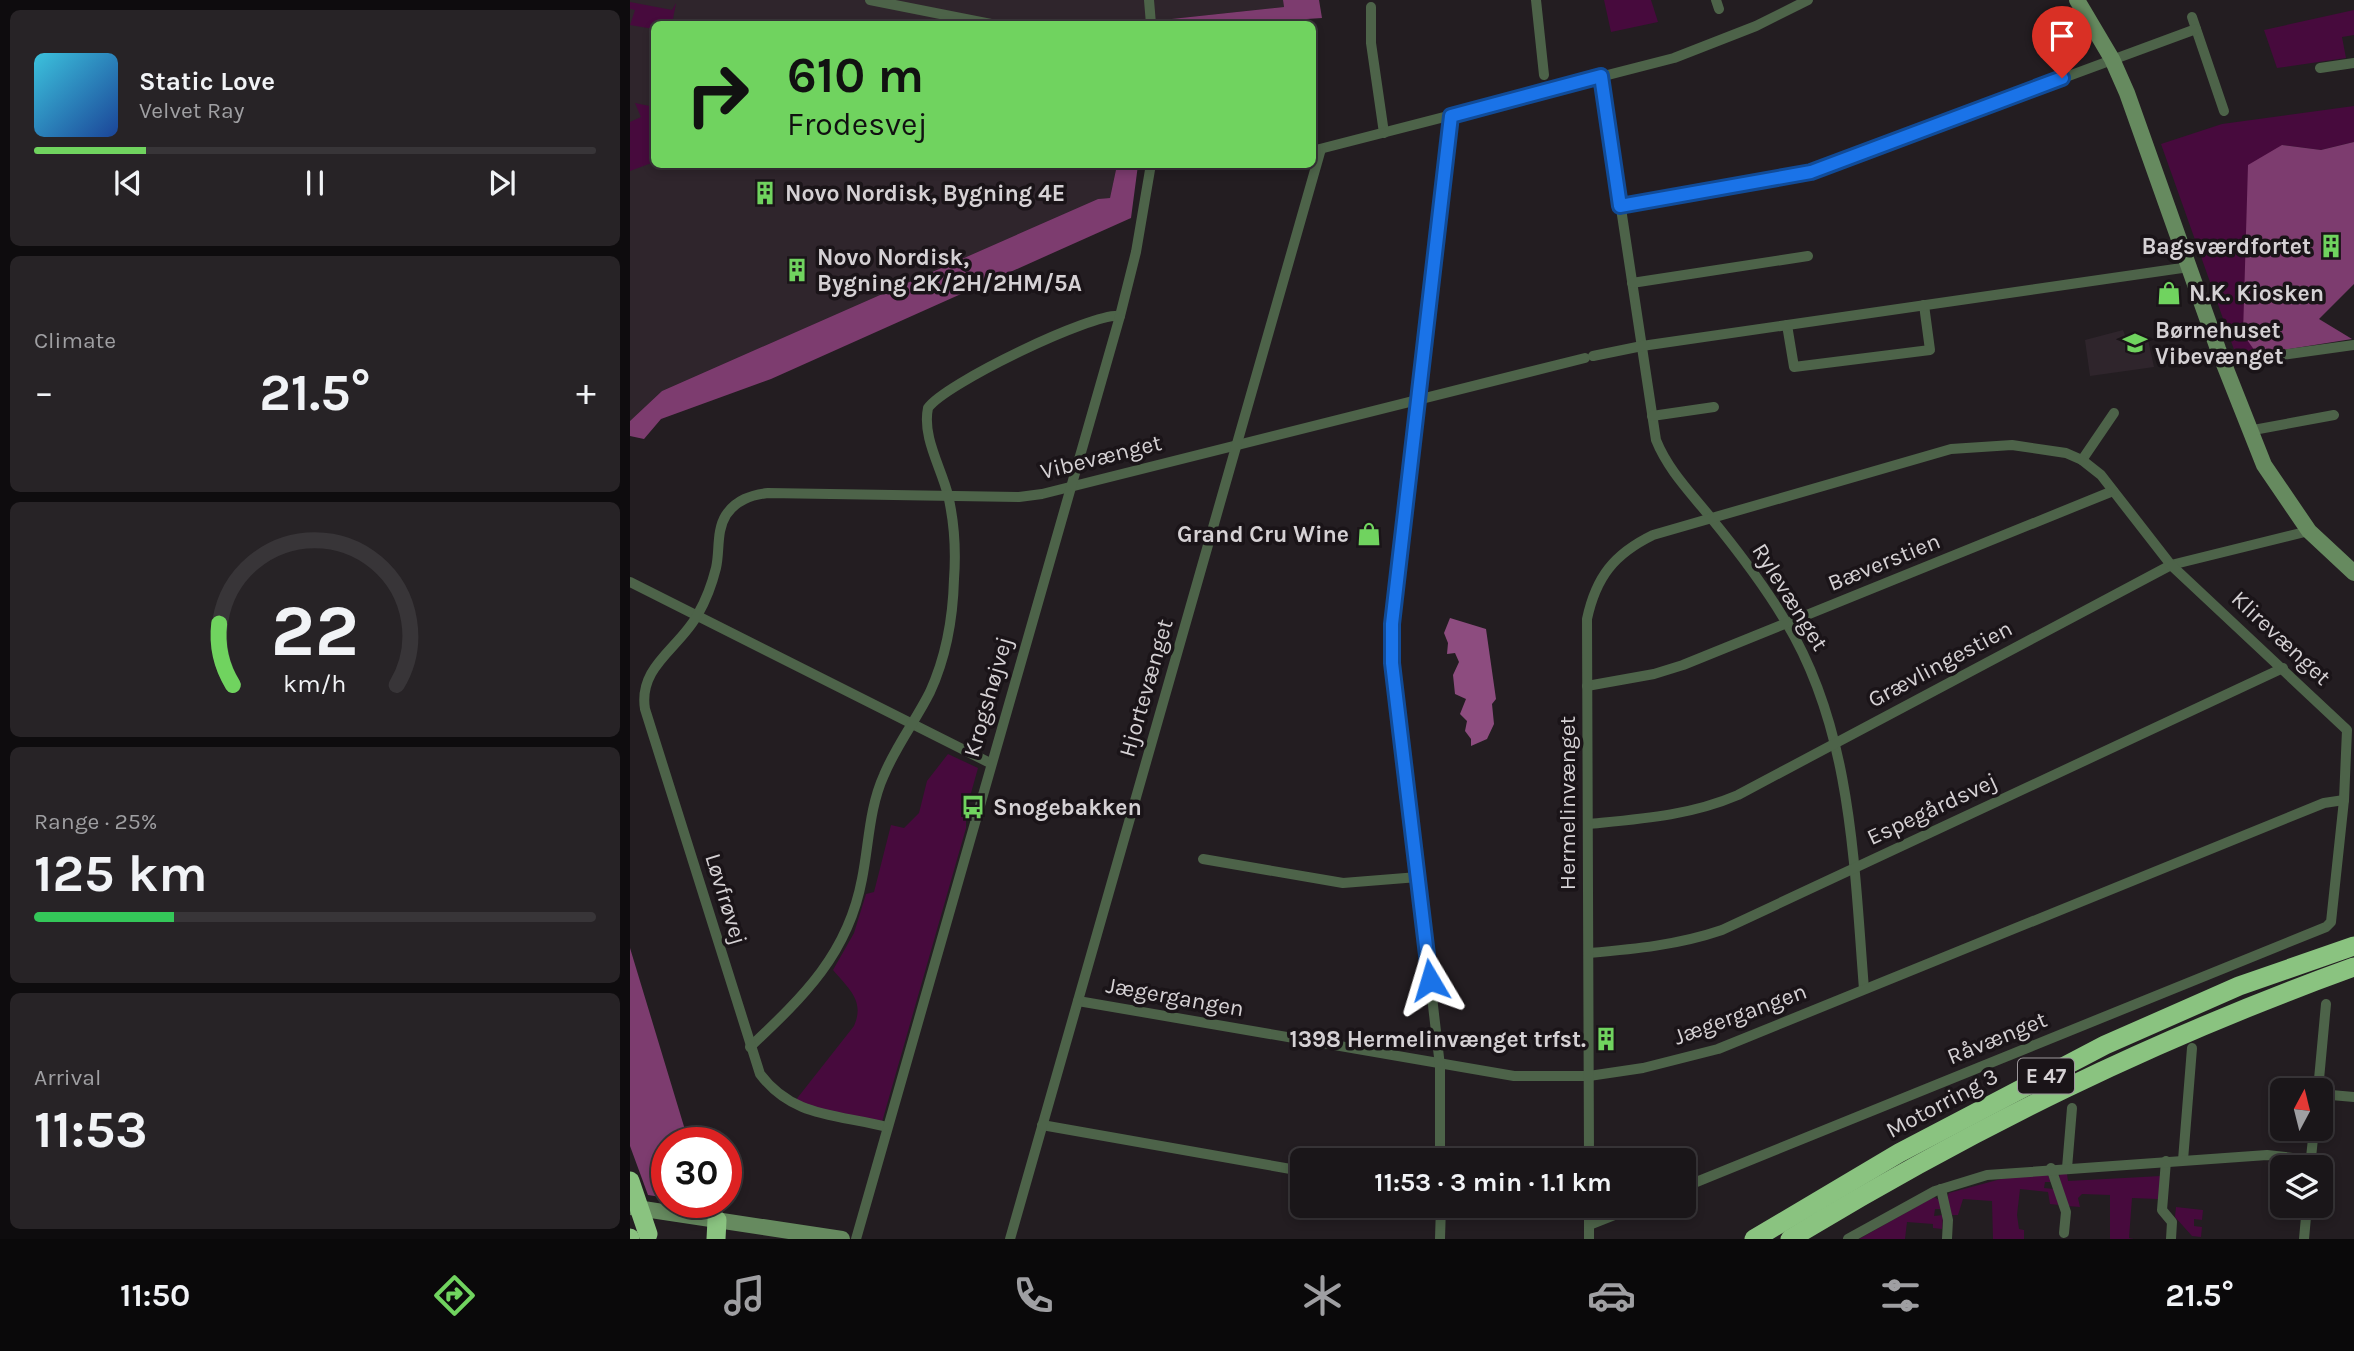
<!DOCTYPE html>
<html lang="en">
<head>
<meta charset="utf-8">
<style>
	:root { --surface:#1a1619; --page:#272326; --text:#f1f3f6; --muted:#9f9fa2; --line:#383538; --accent:#70d35f }
	body { margin:0; font-family:Karla,sans-serif; background:var(--page); color:var(--text); height:100vh; display:flex; flex-direction:column; font-size:26px; white-space:nowrap }
	* { box-sizing:border-box; margin:0 }
	p { font-size:23px; color:var(--muted) }
	.icon { flex:none; width:38px; height:38px; fill:none; stroke:currentColor; stroke-width:2; stroke-linecap:round; stroke-linejoin:round }
	.map { position:relative; flex:1; overflow:hidden }
	.drawer { display:flex; flex-direction:column; gap:10px; padding:10px; background:#0e0c0e; width:630px }
	.drawer>* { flex:none }
	.top-card { position:absolute; left:21px; top:21px; width:665px; height:147px; border-radius:10px; box-shadow:0 4px 10px #0003,0 0 0 2px var(--line); background:#70d35f; color:#111; overflow:hidden }
	.needle { width:46px; rotate:7deg }
	.controls { position:absolute; left:1640px; top:1078px; display:grid; gap:14px }
	.controls a { display:grid; place-items:center; width:63px; height:63px; border-radius:10px; background:var(--surface); box-shadow:0 4px 10px #0003,0 0 0 2px var(--line); font-size:35px }
	.speed { position:absolute; left:21px; top:1127px; display:flex; gap:14px; font-size:35px; font-weight:700; text-align:center }
	.speed>* { display:grid; place-content:center; width:91px; height:91px; border-radius:50%; background:var(--surface); box-shadow:0 4px 10px #0003,0 0 0 2px var(--line); line-height:1 }
	.speed .limit { border:10px solid #d22; background:#fff; color:#111 }
	.pin { position:absolute; display:grid; place-items:center; width:60px; height:60px; color:#fff; margin:-72px -30px; border-radius:50% 50% 50% 0; rotate:-45deg; box-shadow:0 0 7px #0007 }
	.pin .icon { rotate:45deg }
	.me { position:absolute; width:77px; margin:-38px; rotate:353deg; stroke-linejoin:round; filter:drop-shadow(0 0 5px #0008) }
	.turn { display:flex; align-items:center; gap:24px; height:147px; padding:0 21px; font-size:32px }
	.turn .icon { width:91px; height:91px; stroke-width:2.5 }
	.turn b { display:block; font-size:49px; line-height:60px }
	.big { font-size:52px; font-weight:700; line-height:1.1 }
	.drawer .card { flex:1; display:flex; flex-direction:column; justify-content:center; gap:10px; min-width:0; padding:0 24px; border-radius:10px; background:var(--page) }
	.drawer .dial { align-items:center; gap:0 }
	.dial svg { height:182px; overflow:visible; fill:none; stroke:var(--line); stroke-width:7; stroke-linecap:round; text-anchor:middle }
	.dial text { fill:var(--text); stroke:none }
	.song { display:flex; align-items:center; gap:21px }
	.cover { width:84px; height:84px; border-radius:10px; background:linear-gradient(135deg,hsl(190 70% 55%),hsl(220 70% 35%)) }
	.played { height:7px; border-radius:4px; background:linear-gradient(90deg,var(--accent) 20%,var(--line) 20%) }
	.keys { display:flex; justify-content:space-around; direction:ltr }
	.heat { display:flex; justify-content:space-between; align-items:center; font-size:38px; direction:ltr }
	.charge { height:10px; border-radius:5px; background:linear-gradient(90deg,#34c759 25%,var(--line) 0) }
	.trip { position:absolute; left:660px; top:1148px; width:406px; height:70px; border-radius:10px; background:var(--surface); box-shadow:0 4px 10px #0003,0 0 0 2px var(--line); font-weight:700; line-height:70px; text-align:center }
	.dock { display:flex; height:112px; justify-content:space-around; align-items:center; background:#0a090a; color:var(--muted) }
	.dock .icon { width:49px; height:49px }
	.dock .selected { color:var(--accent) }
	.dock b { font-size:32px; color:var(--text) }
	main { display:flex; flex:1; min-height:0 }
	.map>svg:first-child { display:block }
</style>
</head>
<body>
<main>
<section class="drawer">
<div class="card">
<div class="song"><i class="cover"></i><div><b>Static Love</b><p>Velvet Ray</p></div></div>
<div class="played"></div>
<div class="keys"><svg class="icon" aria-label="previous" viewBox="0 0 24 24"><path d="M18 5L8 12l10 7zM5 5v14"/></svg><svg class="icon" aria-label="pause" viewBox="0 0 24 24"><path d="M8 5v14M16 5v14"/></svg><svg class="icon" aria-label="next" viewBox="0 0 24 24"><path d="M6 5l10 7-10 7zM19 5v14"/></svg></div>
</div>
<div class="card"><p>Climate</p>
<div class="heat"><a>−</a><b class="big">21.5°</b><a>+</a></div>
</div>
<div class="card dial"><svg viewBox="0 0 100 80">
<path d="M14 69A42 42 0 1 1 86 69"/>
<path d="M14 69A42 42 0 0 1 8 42" stroke="#70d35f"/>
<text x="50" y="56" font-size="32" font-weight="700">22</text>
<text x="50" y="72" font-size="11">km/h</text>
</svg></div>
<div class="card"><p>Range · 25%</p><b class="big">125 km</b><div class="charge"></div></div>
<div class="card"><p>Arrival</p><b class="big">11:53</b></div>
</section>
<div class="map">
<svg width="1724" height="1239" viewBox="0 0 1724 1239">
	<rect width="100%" height="100%" fill="#231d21"/>
	<!-- built -->
	<g fill="#2f252c">
		<polygon points="0,0 653,0 654,7 532,20 526,24 24,24 24,164 487,165 480,198 468,199 32,391 0,421"/>
		<polygon points="1493,330 1496,338 1517,335 1524,367 1460,376 1455,340"/>
	</g>
	<!-- green -->
	<g fill="#470a3d">
		<polygon points="974,0 1021,0 1028,22 981,32"/>
		<polygon points="0,2 42,10 46,3 42,24 24,24 24,29 0,25 5,10 0,9"/>
		<polygon points="1724,10 1724,35 1712,37 1716,58 1647,68 1634,30"/>
		<polygon points="5,103 24,107 24,162 0,171 0,122 11,117"/>
		<polygon points="1724,106 1724,142 1691,150 1652,145 1627,354 1607,358 1531,144 1592,124"/>
		<path d="M318 754 348 768 336 811V828L252 1122 189 1110 165 1101 224 1026C235 1001 219 989 203 970L224 933 236 894 244 892 261 825 274 828 289 813 297 781Z"/>
		<polygon points="1416,1173 1422,1182 1415,1182 1414,1188 1424,1189 1429,1205 1420,1204 1418,1192 1390,1189 1387,1215 1389,1229 1394,1230 1394,1239 1363,1239 1362,1201 1333,1199 1328,1215 1322,1215 1317,1198 1319,1193 1371,1179"/>
		<polygon points="1431,1173 1437,1174 1438,1181 1531,1176 1528,1199 1502,1198 1499,1238 1504,1239 1480,1239 1480,1195 1452,1194 1448,1198 1450,1207 1438,1206 1429,1176"/>
		<polygon points="1304,1197 1309,1200 1311,1209 1305,1209 1304,1216 1313,1215 1312,1229 1303,1228 1303,1224 1277,1222 1275,1239 1229,1239"/>
		<polygon points="1546,1207 1573,1210 1572,1220 1564,1219 1564,1226 1572,1227 1571,1237 1562,1236 1545,1217"/>
	</g>
	<!-- forest -->
	<g fill="#7d3c6f">
		<polygon points="653,0 689,0 692,18 603,24 532,24 532,20 654,7"/>
		<polygon points="1724,142 1724,284 1689,319 1722,339 1627,354 1613,334 1618,165 1652,145 1691,150"/>
		<polygon points="487,165 508,165 501,218 141,379 31,419 14,439 0,436 0,421 32,391 468,199 480,198"/>
		<polygon points="0,948 59,1143 37,1143 37,1198 18,1195 0,1146"/>
	</g>
	<!-- water -->
	<polygon fill="#8d4c7f" points="820,618 856,629 866,699 862,704 864,724 857,739 841,746 841,739 835,731 837,721 830,714 836,699 825,694 823,675 829,662 825,653 817,654 818,643 814,633"/>
	<g fill="none" stroke-linecap="round" stroke-linejoin="round">
		<!-- street -->
		<g stroke="#4d6349" stroke-width="10">
			<polyline points="240,0 361,24"/>
			<polyline points="519,0 521,24"/>
			<polyline points="906,0 914,75"/>
			<polyline points="1086,0 1089,9"/>
			<polyline points="741,7 741,43 754,133"/>
			<polyline points="1562,17 1594,111"/>
			<polyline points="1690,68 1724,63"/>
			<path d="M971 76 1026 440C1038 470 1061 493 1081 518 1108 551 1134 585 1156 622 1222 731 1224 865 1234 989"/>
			<polyline points="682,151 1044,58 1126,26 1178,0"/>
			<polyline points="991,206 1181,171 1566,29"/>
			<polyline points="1002,283 1178,256"/>
			<polyline points="1157,325 1164,367 1300,350 1294,305"/>
			<polyline points="963,356 1012,346 1559,267"/>
			<polyline points="1593,363 1724,345"/>
			<polyline points="1022,416 1084,407"/>
			<polyline points="1618,431 1704,415"/>
			<polyline points="1452,460 1484,413"/>
			<polyline points="0,582 360,763"/>
			<polyline points="957,686 1024,674 1053,665 1483,491"/>
			<path d="M958 824C1010 819 1059 816 1108 795L1541 565 1679 531"/>
			<polyline points="573,859 713,883 788,877"/>
			<path d="M959 953C1005 949 1048 945 1092 930L1653 668"/>
			<polyline points="448,1001 884,1076 959,1076 1013,1068 1088,1049 1694,803 1714,800"/>
			<path d="M120 1047C174 996 218 954 232 879 239 844 239 808 254 775 266 746 286 720 300 692 316 657 323 617 324 579 326 552 324 521 318 495 311 467 292 437 298 408 314 384 463 312 490 316"/>
			<polyline points="1688,1090 1696,1004"/>
			<polyline points="1690,1094 1724,1097"/>
			<polyline points="412,1125 672,1171"/>
			<path d="M257 1127C207 1114 163 1118 130 1074L15 709C8 666 50 648 68 614 76 600 82 584 86 568 90 551 86 531 96 515 106 500 121 495 138 493L389 497 412 494 955 358"/>
			<polyline points="810,1160 810,1066 761,642 821,116"/>
			<path d="M959 1160 957 619C966 577 984 554 1023 535L1321 449 1382 445 1436 453 1452 460 1471 475 1541 565 1717 730 1714 800 1701 922 1696 927 1054 1187"/>
			<polyline points="1553,1160 1562,1048"/>
			<polyline points="1536,1161 1532,1210 1542,1222 1541,1239"/>
			<polyline points="1680,1167 1684,1129"/>
			<polyline points="1421,1168 1436,1212 1434,1233"/>
			<polyline points="1437,1168 1442,1108"/>
			<polyline points="1311,1189 1318,1220 1317,1239"/>
			<polyline points="959,1206 959,1239"/>
			<polyline points="959,1225 1007,1206"/>
			<polyline points="226,1239 490,316 506,252 521,164"/>
			<polyline points="380,1239 691,149"/>
			<polyline points="810,1239 811,1206"/>
			<polyline points="1218,1239 1305,1191 1357,1175 1637,1155 1681,1160"/>
			<polyline points="1674,1239 1677,1206"/>
		</g>
		<!-- secondary -->
		<g stroke="#668a5f" stroke-width="16">
			<polyline points="1447,0 1482,59 1497,93 1588,349 1634,465 1679,531 1724,573"/>
			<polyline points="0,1207 212,1239"/>
		</g>
		<!-- highway -->
		<g stroke="#8ac380" stroke-width="19">
			<polyline points="0,1238 0,1239"/>
			<polyline points="86,1239 87,1220"/>
			<polyline points="1124,1239 1269,1153 1475,1045 1609,986 1724,946"/>
			<path d="M1160 1239C1343 1128 1522 1040 1724 967"/>
		</g>
		<!-- highway-bridge -->
		<polyline stroke="#8ac380" stroke-width="19" points="0,1181 18,1234"/>
	</g>
	<g fill="none" stroke-linecap="round" stroke-linejoin="round">
		<!-- route casing -->
		<g stroke="#114b97" stroke-width="18">
			<polyline id="route" points="800,980 762,663 762,624 821,116 971,76 990,206 1181,172 1432,78"/>
		</g>
		<!-- route -->
		<use href="#route" stroke="#1a73e8" stroke-width="12"/>
	</g>
	<!-- icons -->
	<defs>
		<g id="building-bare" transform="scale(1.89)"><path d="M-4-6H4V6H1V3H-1V6H-4ZM-2.5-4.3h1.7v1.8h-1.7ZM.8-4.3h1.7v1.8H.8ZM-2.5-1h1.7V.8h-1.7ZM.8-1h1.7V.8H.8Z" fill="#70d35f" stroke="#1a1418" stroke-width="2.5" paint-order="stroke"/></g>
		<g id="shop-bare" transform="scale(1.89)"><path d="M-5-2.5h2.3a2.7 3.5 0 0 1 5.4 0H5L5.5 6h-11ZM-1.5-2.5h3a1.5 2.3 0 0 0-3 0Z" fill="#70d35f" stroke="#1a1418" stroke-width="2.5" paint-order="stroke"/></g>
		<g id="school-bare" transform="scale(1.89)"><path d="M0-5L7-2L0 1L-7-2ZM-4 1L0 2.5L4 1V4Q0 6-4 4Z" fill="#70d35f" stroke="#1a1418" stroke-width="2.5" paint-order="stroke"/></g>
		<g id="bus-bare" transform="scale(1.89)"><path d="M-5-6H5V4H4V6H2V4H-2V6H-4V4H-5ZM-3.5-4V0h7V-4ZM-3.5 1.2v1.5H-2V1.2ZM2 1.2v1.5H3.5V1.2Z" fill="#70d35f" stroke="#1a1418" stroke-width="2.5" paint-order="stroke"/></g>
	</defs>
	<g fill-rule="evenodd">
		<use href="#building-bare" x="135" y="193"/>
		<use href="#building-bare" x="1701" y="246"/>
		<use href="#building-bare" x="167" y="270"/>
		<use href="#shop-bare" x="1539" y="293"/>
		<use href="#school-bare" x="1505" y="343"/>
		<use href="#shop-bare" x="739" y="534"/>
		<use href="#bus-bare" x="343" y="807"/>
		<use href="#building-bare" x="976" y="1039"/>
	</g>
	<g text-anchor="middle" dominant-baseline="central" stroke-width="7" stroke-linejoin="round" paint-order="stroke">
		<!-- shield labels -->
		<rect fill="#1a1418" stroke="#9d989c" stroke-width="2" x="1388" y="1058.5" width="56" height="35" rx="5"/>
		<g font-size="21" font-weight="bold" fill="#d5d1d4">
			<text x="1416" y="1076">E 47</text>
		</g>
		<!-- poi labels -->
		<g font-size="23" font-weight="bold" fill="#d5d1d4" stroke="#1a1418" text-anchor="start">
			<text x="155" y="193">Novo Nordisk, Bygning 4E</text>
			<text x="1681" y="246" text-anchor="end">Bagsværdfortet</text>
			<text x="187" y="257">Novo Nordisk,<tspan x="187" dy="26">Bygning 2K/2H/2HM/5A</tspan></text>
			<text x="1559" y="293">N.K. Kiosken</text>
			<text x="1525" y="330">Børnehuset<tspan x="1525" dy="26">Vibevænget</tspan></text>
			<text x="719" y="534" text-anchor="end">Grand Cru Wine</text>
			<text x="363" y="807">Snogebakken</text>
			<text x="956" y="1039" text-anchor="end">1398 Hermelinvænget trfst.</text>
		</g>
		<!-- street labels -->
		<g font-size="23" fill="#d5d1d4" stroke="#1a1418">
			<text transform="translate(471 457) rotate(-14)">Vibevænget</text>
			<text transform="translate(1254 562) rotate(-22)">Bæverstien</text>
			<text transform="translate(1160 597) rotate(58)">Rylevænget</text>
			<text transform="translate(1651 638) rotate(43)">Klirevænget</text>
			<text transform="translate(1310 664) rotate(-28)">Grævlingestien</text>
			<text transform="translate(516 688) rotate(-74)">Hjortevænget</text>
			<text transform="translate(358 697) rotate(-74)">Krogshøjvej</text>
			<text transform="translate(937 803) rotate(-90)">Hermelinvænget</text>
			<text transform="translate(1302 809) rotate(-25)">Espegårdsvej</text>
			<text transform="translate(96 899) rotate(73)">Løvfrøvej</text>
			<text transform="translate(545 997) rotate(10)">Jægergangen</text>
			<text transform="translate(1110 1014) rotate(-20)">Jægergangen</text>
			<text transform="translate(1367 1038) rotate(-22)">Råvænget</text>
			<text transform="translate(1312 1103) rotate(-28)">Motorring 3</text>
		</g>
	</g>
</svg>
<div class="controls">
<a><svg class="needle" viewBox="-14 -14 28 28"><path d="M0-13l5 13h-10z" fill="#e53935"/><path d="M0 13l5-13h-10z" fill="#9f9fa2"/></svg></a>
<a><svg class="icon" aria-label="layers" viewBox="0 0 24 24"><path d="M12 4l9 5-9 5-9-5zM3 14l9 5 9-5"/></svg></a>
</div>
<div class="speed"><div class="limit">30</div></div>
<div class="pin" style="left:1432px;top:78px;background:#d93025"><svg class="icon" aria-label="arrive" viewBox="0 0 24 24"><path d="M6 21V4h12l-3 4 3 4H6"/></svg></div>
<svg class="me" style="left:800px;top:980px" viewBox="-20 -20 40 40"><path d="M0-17L14 15 0 8-14 15z" fill="#1a73e8" stroke="#fff" stroke-width="4"/></svg>
<div class="trip">11:53 · 3 min · 1.1 km</div>
<div class="top-card">
<div class="turn"><svg class="icon" aria-label="right" viewBox="0 0 24 24"><path d="M7 20v-9h11M14 6l5 5-5 5"/></svg><div><b>610 m</b>Frodesvej</div></div>
</div>
</div>
</main>
<nav class="dock">
<b>11:50</b>
<svg class="icon selected" aria-label="directions" viewBox="0 0 24 24"><path d="M12 3l9 9-9 9-9-9zM9 14v-3h6M13 9l2 2-2 2"/></svg>
<svg class="icon" aria-label="music" viewBox="0 0 24 24"><path d="M9 18V5l10-2v13"/><circle cx="6" cy="18" r="3"/><circle cx="16" cy="16" r="3"/></svg>
<svg class="icon" aria-label="phone" viewBox="0 0 24 24"><path d="M5 4h4l2 5-3 2q2 4 5 5l2-3 5 2v4C11 20 4 13 5 4z"/></svg>
<svg class="icon" aria-label="climate" viewBox="0 0 24 24"><path d="M12 3v18M4 7l16 10M4 17L20 7"/></svg>
<svg class="icon" aria-label="car" viewBox="0 0 24 24"><path d="M5 17H2v-5l4-1 3-4h7l3 4 3 1v5h-3M9 17h6M6 11h13"/><circle cx="7" cy="17" r="2"/><circle cx="17" cy="17" r="2"/></svg>
<svg class="icon" aria-label="filters" viewBox="0 0 24 24"><path d="M4 7h16M4 17h16"/><circle cx="9" cy="7" r="2"/><circle cx="15" cy="17" r="2"/></svg>
<b>21.5°</b>
</nav>
</body>
</html>
